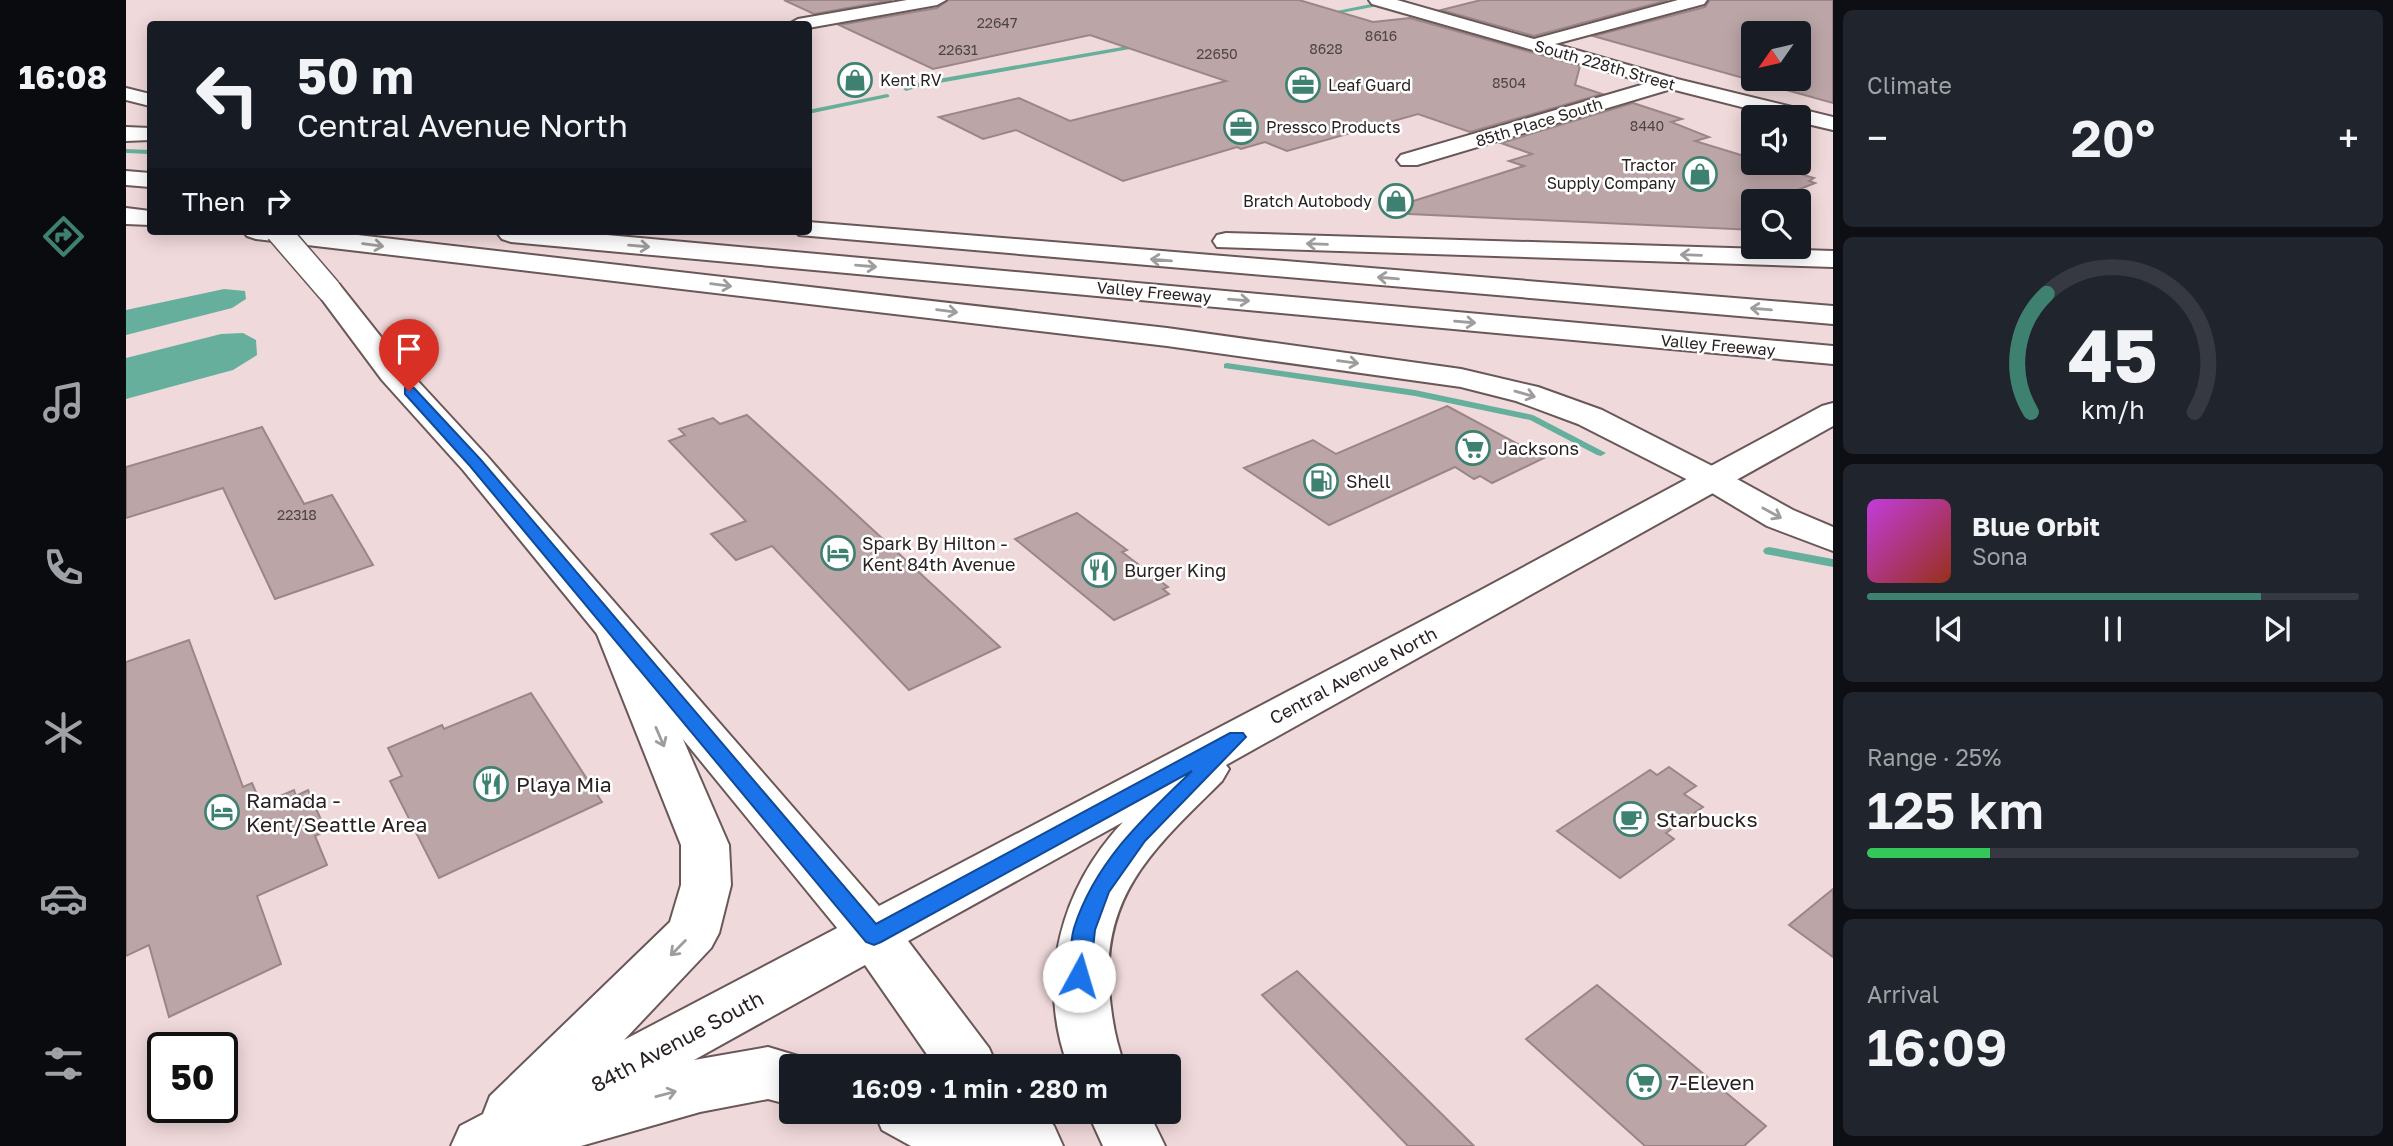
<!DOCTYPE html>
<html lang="en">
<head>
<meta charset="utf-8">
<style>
	:root { --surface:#171b24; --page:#20242c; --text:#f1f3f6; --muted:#9ea1a6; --line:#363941; --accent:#3f8171 }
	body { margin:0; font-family:"Golos Text",sans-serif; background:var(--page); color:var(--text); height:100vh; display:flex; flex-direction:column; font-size:26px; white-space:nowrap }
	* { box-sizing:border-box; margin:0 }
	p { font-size:23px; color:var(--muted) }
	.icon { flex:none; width:38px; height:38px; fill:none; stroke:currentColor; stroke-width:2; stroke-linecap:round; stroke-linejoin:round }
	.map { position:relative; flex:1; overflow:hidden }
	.details { display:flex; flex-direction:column; gap:10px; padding:10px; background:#0d0f14; width:560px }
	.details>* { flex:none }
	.hud { position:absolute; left:21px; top:21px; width:665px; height:214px; border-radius:7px; box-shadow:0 4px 18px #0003; background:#171b24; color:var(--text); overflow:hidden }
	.needle { width:46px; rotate:236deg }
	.fabs { position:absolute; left:1615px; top:21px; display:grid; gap:14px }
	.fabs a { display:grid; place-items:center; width:70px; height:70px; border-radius:7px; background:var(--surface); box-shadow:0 4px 18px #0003; font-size:35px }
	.speed { position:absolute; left:21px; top:1032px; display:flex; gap:14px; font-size:35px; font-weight:700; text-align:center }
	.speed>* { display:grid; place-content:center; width:91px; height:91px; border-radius:50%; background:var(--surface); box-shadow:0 4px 18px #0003; line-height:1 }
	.speed .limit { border:4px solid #111; border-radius:10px; background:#fff; color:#111 }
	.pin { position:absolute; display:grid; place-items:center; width:60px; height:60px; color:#fff; margin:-72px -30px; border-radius:50% 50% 50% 0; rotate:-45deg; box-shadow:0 0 7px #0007 }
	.pin .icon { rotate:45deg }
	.me { position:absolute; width:77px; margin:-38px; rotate:6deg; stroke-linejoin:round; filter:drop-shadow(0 0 5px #0008) }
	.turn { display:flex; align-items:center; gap:24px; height:147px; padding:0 35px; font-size:32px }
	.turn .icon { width:91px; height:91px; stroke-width:2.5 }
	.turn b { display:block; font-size:49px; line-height:60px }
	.then { display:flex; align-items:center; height:66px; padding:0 35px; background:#0003; gap:14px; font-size:26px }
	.big { font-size:52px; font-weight:600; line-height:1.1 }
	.details .tile { flex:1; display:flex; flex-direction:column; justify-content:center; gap:10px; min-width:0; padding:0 24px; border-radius:10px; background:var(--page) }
	.details .dial { align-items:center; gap:0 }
	.dial svg { height:182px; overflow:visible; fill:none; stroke:var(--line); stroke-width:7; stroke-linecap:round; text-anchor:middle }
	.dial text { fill:var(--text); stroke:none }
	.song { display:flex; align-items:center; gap:21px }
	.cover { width:84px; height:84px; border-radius:10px; background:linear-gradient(135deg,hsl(290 70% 55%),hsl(10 70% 35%)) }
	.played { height:7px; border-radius:4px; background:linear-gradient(90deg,var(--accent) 80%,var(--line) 80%) }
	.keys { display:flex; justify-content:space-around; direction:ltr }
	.heat { display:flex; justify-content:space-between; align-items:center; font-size:38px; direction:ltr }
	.charge { height:10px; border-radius:5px; background:linear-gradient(90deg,#34c759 25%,var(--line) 0) }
	.trip { position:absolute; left:653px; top:1054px; width:402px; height:70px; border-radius:7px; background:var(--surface); box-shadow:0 4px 18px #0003; font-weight:600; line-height:70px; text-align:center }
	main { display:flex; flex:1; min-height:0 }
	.tabs { display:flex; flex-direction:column; width:126px; justify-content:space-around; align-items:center; background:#090b0e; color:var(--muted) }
	.tabs .icon { width:49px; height:49px }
	.tabs .on { color:var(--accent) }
	.tabs b { font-size:32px; color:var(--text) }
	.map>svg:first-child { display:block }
</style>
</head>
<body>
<main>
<nav class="tabs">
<b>16:08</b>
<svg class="icon on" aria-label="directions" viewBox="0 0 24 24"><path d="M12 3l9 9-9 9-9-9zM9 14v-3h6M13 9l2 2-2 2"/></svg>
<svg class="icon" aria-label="music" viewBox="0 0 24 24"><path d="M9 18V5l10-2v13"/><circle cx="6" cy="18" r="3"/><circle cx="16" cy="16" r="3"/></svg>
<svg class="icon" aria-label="phone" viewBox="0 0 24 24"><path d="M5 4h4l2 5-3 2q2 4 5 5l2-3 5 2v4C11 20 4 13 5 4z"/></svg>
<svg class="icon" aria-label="climate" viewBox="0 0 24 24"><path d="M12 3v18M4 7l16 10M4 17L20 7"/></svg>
<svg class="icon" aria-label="car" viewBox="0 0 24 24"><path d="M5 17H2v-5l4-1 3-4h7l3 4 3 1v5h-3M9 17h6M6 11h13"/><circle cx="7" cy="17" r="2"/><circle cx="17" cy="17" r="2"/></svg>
<svg class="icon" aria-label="filters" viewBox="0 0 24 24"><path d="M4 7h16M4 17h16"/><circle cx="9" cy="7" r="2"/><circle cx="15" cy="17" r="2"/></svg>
</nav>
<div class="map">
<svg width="1707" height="1146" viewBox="0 0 1707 1146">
	<rect width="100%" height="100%" fill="#f0d9da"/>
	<!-- water -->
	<g fill="#67af9d">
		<polygon points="98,289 119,291 120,299 106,308 0,335 0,310"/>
		<polygon points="117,333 130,340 131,355 107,370 0,399 0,358 95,334"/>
	</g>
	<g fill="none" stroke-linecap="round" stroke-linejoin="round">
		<!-- stream -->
		<g fill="#67af9d" fill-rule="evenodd">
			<polygon points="1271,0 1279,0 1273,3"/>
			<polygon points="1250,3 1252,6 1199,16 1196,14"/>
			<polygon points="1019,43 1021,46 796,86 780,91 777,89 795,82"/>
			<polygon points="761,94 763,95 763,97 682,114 682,110"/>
			<polygon points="0,149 24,150 24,154 0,153"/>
			<polygon points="1101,363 1289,390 1407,415 1480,453 1475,456 1471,455 1404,420 1289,396 1098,368 1098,364"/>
			<polygon points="1643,547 1707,559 1707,567 1639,554 1637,551 1639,548"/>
		</g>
	</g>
	<!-- building -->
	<g fill="#bba5a7" stroke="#9b8687" stroke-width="2" fill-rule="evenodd">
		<polygon points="658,0 766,0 688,14"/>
		<polygon points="822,0 1173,0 1247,22 1284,18 1454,66 1449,85 1476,94 1344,132 1292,114 1161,151 1139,142 1115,149 1111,147 997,181 890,130 857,139 813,117 893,98 944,121 1100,81 964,35 807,69 713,25 811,8"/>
		<polygon points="1355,0 1542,0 1408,36 1315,10"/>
		<path d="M1584 0H1707V103L1467 36 1579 7ZM1628 33H1673V79H1628Z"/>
		<polygon points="1507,103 1556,119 1545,122 1583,137 1569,141 1628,159 1628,163 1638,163 1688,178 1683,181 1689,183 1644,201 1628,201 1628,230 1262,213 1262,209 1398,166 1383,161 1406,154 1375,143"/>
		<polygon points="1321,406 1418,458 1366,483 1354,476 1348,479 1329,467 1203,525 1118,468 1187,440 1210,454"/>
		<polygon points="621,415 707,493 874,647 783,690 646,546 610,560 585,534 620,521 543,441 559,435 553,429 587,418 594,424"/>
		<polygon points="136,427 178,504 206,495 247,565 149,599 97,488 0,518 0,467"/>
		<polygon points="951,513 1001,550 996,552 1042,587 1037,589 1043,594 988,620 889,539"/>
		<polygon points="63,640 117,787 126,783 135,804 168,790 170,796 182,790 200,831 189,836 201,865 131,896 155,964 43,1017 23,945 0,956 0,662"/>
		<polygon points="405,693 476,802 313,878 264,781 276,776 262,748 316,725 318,729"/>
		<polygon points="1543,767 1570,786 1558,794 1577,807 1540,833 1548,839 1494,878 1431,831 1524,770 1531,775"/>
		<polygon points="1707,889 1707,957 1663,925"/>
		<polygon points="1171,971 1348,1146 1282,1146 1136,995"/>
		<polygon points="1471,985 1640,1126 1618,1146 1519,1146 1400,1039"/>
	</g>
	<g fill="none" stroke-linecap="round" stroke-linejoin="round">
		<!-- minor casing -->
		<g stroke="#6a5758" stroke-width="4">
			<g id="minor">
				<polygon points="781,0 820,0 811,5 682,28 682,24 663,24 672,19"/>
				<polygon points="1243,0 1271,0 1408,39 1552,0 1581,0 1578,4 1429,44 1551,79 1707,117 1707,130 1673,122 1673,117 1655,117 1545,89 1291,165 1275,165 1271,160 1275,155 1522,83 1246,4"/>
				<polygon points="0,88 24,94 24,106 0,100"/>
				<polygon points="0,127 24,128 24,140 0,141"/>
				<polygon points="203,282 213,284 278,366 361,456 766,921 774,936 766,951 748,958 730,951 337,470 256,380 189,290 193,284"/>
			</g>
		</g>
		<!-- major casing -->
		<g stroke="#6a5758" stroke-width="4">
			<g id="major">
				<path d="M1707 403V426L1100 765 1103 769 1096 781C1033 844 976 891 983 988 985 1014 989 1041 999 1066H942C910 979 935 888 997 822L782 941 863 1048 871 1066H809L739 965 568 1060 642 1047 685 1060 688 1066H665V1105L642 1099 574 1112 455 1146H325L334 1126 357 1114 364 1096 544 922 555 885V845L469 629 475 620 489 616 503 620 509 629 603 845 605 885 593 933 585 948 498 1040 1353 591 1696 406Z"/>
				<polygon points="748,1111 836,1111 854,1120 850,1111 916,1111 928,1126 937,1146 785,1146 756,1130"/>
				<polygon points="961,1111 1022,1111 1039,1146 977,1146"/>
			</g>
		</g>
		<!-- highway casing -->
		<g stroke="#6a5758" stroke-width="4">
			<g id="highway">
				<polygon points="0,171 24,173 24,187 0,185"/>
				<polygon points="0,208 24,211 24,225 0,224"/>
				<polygon points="682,222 1707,306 1707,324 673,235 670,231 682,231"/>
				<polygon points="117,231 197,231 1041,328 1335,369 1412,387 1476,410 1600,473 1667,510 1707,527 1707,551 1641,526 1576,487 1452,424 1390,401 1335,387 1041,346 130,239 121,236"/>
				<polygon points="374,231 437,231 1707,346 1707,364 385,242 376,239 372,234"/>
				<polygon points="1100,233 1707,251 1707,267 1091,247 1087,241 1091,235"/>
			</g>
		</g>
		<!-- minor -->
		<use href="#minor" fill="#fff" fill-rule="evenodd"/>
		<!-- major -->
		<use href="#major" fill="#fff" fill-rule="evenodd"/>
		<!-- highway -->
		<use href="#highway" fill="#fff" fill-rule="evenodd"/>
		<!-- minor-bridge casing -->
		<g stroke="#6a5758" stroke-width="27" stroke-linecap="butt">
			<polyline id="minor-bridge" points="152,231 203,290"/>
		</g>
		<!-- minor-bridge -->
		<use href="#minor-bridge" stroke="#fff" stroke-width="24"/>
	</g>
	<!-- one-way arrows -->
	<defs><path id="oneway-shaft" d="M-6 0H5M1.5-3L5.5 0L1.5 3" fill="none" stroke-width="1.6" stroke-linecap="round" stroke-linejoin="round" transform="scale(1.75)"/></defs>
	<g stroke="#9f9c9c">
		<use href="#oneway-shaft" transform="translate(1191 244) rotate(-178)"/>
		<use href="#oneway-shaft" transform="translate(247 245) rotate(7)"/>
		<use href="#oneway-shaft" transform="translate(513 246) rotate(5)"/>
		<use href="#oneway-shaft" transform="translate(1565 255) rotate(-178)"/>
		<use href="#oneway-shaft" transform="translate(1035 260) rotate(-175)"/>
		<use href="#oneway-shaft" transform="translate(740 266) rotate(5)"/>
		<use href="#oneway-shaft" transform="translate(1262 278) rotate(-175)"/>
		<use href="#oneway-shaft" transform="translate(595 285) rotate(7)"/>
		<use href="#oneway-shaft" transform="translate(1113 300) rotate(5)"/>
		<use href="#oneway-shaft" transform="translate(1635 309) rotate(-175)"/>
		<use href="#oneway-shaft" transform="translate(821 311) rotate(7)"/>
		<use href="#oneway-shaft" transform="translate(1339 322) rotate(5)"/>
		<use href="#oneway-shaft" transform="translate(1222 362) rotate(7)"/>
		<use href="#oneway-shaft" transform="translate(1399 394) rotate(16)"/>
		<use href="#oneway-shaft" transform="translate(1646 513) rotate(29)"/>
		<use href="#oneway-shaft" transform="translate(534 737) rotate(67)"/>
		<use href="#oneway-shaft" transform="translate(552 948) rotate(135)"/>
		<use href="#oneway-shaft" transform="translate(540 1094) rotate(-15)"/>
	</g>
	<!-- route -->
	<path fill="#1a73e8" stroke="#114b97" stroke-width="2" d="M283 387 288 388 355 460 750 924 1104 733H1117L1120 737 1019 841 983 892 969 930 964 976 961 983 953 985 945 983 942 976C944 960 944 943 948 928 969 862 1018 817 1066 771L755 942 748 945 740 942 344 466 279 394V388Z"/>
	<!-- icons -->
	<defs>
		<g id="shop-ring" transform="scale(1.75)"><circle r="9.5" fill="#fff" stroke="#3f8171" stroke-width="1.5"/><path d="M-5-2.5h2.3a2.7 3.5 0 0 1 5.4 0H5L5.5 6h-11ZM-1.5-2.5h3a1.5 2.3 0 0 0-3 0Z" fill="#3f8171"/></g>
		<g id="office-ring" transform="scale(1.75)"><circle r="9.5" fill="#fff" stroke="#3f8171" stroke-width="1.5"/><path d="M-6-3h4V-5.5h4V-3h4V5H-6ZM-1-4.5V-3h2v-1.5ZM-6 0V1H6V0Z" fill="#3f8171"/></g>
		<g id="supermarket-ring" transform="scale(1.75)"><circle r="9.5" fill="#fff" stroke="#3f8171" stroke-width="1.5"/><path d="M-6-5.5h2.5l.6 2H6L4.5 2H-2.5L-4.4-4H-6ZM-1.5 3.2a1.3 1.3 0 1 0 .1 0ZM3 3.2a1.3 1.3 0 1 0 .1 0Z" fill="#3f8171"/></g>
		<g id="fuel-ring" transform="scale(1.75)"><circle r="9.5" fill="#fff" stroke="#3f8171" stroke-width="1.5"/><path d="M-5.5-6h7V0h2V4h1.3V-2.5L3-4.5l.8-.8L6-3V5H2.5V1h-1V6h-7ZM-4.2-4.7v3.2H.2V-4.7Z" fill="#3f8171"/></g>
		<g id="hotel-ring" transform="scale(1.75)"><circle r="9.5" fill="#fff" stroke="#3f8171" stroke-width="1.5"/><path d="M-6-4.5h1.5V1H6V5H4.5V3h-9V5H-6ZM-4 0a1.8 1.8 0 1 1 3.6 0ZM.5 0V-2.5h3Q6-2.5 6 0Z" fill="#3f8171"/></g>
		<g id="restaurant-ring" transform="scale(1.75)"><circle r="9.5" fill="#fff" stroke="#3f8171" stroke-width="1.5"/><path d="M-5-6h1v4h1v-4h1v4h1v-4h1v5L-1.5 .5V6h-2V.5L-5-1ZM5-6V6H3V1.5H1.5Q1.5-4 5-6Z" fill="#3f8171"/></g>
		<g id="cafe-ring" transform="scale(1.75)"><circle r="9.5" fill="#fff" stroke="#3f8171" stroke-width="1.5"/><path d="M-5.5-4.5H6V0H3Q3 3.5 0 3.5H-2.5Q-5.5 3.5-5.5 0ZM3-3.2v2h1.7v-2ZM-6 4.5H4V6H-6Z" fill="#3f8171"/></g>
	</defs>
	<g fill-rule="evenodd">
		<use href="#shop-ring" x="729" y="80"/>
		<use href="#office-ring" x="1177" y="85"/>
		<use href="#office-ring" x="1115" y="127"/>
		<use href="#shop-ring" x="1574" y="174"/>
		<use href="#shop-ring" x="1270" y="201"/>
		<use href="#supermarket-ring" x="1347" y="448"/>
		<use href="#fuel-ring" x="1195" y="481"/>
		<use href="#hotel-ring" x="712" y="553"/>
		<use href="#restaurant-ring" x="973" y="570"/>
		<use href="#restaurant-ring" x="365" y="784"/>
		<use href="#hotel-ring" x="96" y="812"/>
		<use href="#cafe-ring" x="1505" y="819"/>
		<use href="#supermarket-ring" x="1518" y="1082"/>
	</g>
	<g text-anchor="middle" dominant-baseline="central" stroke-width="5" stroke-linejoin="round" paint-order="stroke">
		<!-- number labels -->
		<g font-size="14" fill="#4e4343">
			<text x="871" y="22">22647</text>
			<text x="1255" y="35">8616</text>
			<text x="1200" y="48">8628</text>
			<text x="832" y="49">22631</text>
			<text x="1091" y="53">22650</text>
			<text x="1383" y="82">8504</text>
			<text x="1521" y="125">8440</text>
			<text x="171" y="514">22318</text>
		</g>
		<!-- far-street labels -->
		<g font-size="16" fill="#2a2222" stroke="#fff">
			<text transform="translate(1479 65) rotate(16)">South 228th Street</text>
			<text transform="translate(1413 122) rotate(-17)">85th Place South</text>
			<text transform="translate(1028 292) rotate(5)">Valley Freeway</text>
			<text transform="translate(1592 345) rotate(5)">Valley Freeway</text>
		</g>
		<!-- far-poi labels -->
		<g font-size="16" fill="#2a2222" stroke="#fff" text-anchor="start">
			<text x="754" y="80">Kent RV</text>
			<text x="1202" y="85">Leaf Guard</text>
			<text x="1140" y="127">Pressco Products</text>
			<text x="1550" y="165" text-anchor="end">Tractor<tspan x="1550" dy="18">Supply Company</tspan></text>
			<text x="1246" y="201" text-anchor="end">Bratch Autobody</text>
		</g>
		<!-- poi labels -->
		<g font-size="18" fill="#2a2222" stroke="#fff" text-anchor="start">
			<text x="1372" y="448">Jacksons</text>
			<text x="1220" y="481">Shell</text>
			<text x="736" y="543">Spark By Hilton -<tspan x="736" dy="21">Kent 84th Avenue</tspan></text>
			<text x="998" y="570">Burger King</text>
		</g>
		<!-- street labels -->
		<g font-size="18" fill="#2a2222" stroke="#fff">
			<text transform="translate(1227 675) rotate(-28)">Central Avenue North</text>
		</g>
		<!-- near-poi labels -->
		<g font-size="21" fill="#2a2222" stroke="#fff" text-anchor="start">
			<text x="390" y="784">Playa Mia</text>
			<text x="120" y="800">Ramada -<tspan x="120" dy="24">Kent/Seattle Area</tspan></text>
			<text x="1530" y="819">Starbucks</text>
			<text x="1542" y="1082">7-Eleven</text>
		</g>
		<!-- near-street labels -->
		<g font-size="21" fill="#2a2222" stroke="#fff">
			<text transform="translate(551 1041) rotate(-28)">84th Avenue South</text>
		</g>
	</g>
</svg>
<div class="fabs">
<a><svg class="needle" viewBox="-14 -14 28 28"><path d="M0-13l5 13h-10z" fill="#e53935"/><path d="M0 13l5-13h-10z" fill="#9ea1a6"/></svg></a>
<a><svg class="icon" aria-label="sound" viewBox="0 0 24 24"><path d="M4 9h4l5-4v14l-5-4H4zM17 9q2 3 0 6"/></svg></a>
<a><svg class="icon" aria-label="search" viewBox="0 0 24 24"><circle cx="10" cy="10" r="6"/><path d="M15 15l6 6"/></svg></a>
</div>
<div class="speed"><div class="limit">50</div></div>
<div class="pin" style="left:283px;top:391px;background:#d93025"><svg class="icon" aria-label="arrive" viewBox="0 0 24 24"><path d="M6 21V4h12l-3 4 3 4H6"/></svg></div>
<svg class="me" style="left:953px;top:976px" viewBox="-20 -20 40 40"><circle r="19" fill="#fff"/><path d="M0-13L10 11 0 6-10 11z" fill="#1a73e8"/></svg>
<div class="trip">16:09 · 1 min · 280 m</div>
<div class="hud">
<div class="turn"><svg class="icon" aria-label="left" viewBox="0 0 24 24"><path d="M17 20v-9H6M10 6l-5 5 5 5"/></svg><div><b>50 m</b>Central Avenue North</div></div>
<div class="then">Then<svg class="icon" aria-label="right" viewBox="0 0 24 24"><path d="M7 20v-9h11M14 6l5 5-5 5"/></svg></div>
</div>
</div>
<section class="details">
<div class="tile"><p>Climate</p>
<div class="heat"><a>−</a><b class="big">20°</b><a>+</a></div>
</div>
<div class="tile dial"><svg viewBox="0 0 100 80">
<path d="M14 69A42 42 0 1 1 86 69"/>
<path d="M14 69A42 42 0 0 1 21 17" stroke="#3f8171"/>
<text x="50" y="56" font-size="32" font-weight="700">45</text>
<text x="50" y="72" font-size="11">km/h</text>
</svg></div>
<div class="tile">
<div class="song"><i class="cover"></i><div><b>Blue Orbit</b><p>Sona</p></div></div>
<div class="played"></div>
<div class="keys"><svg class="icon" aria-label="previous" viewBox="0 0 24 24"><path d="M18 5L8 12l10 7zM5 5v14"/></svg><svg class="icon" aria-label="pause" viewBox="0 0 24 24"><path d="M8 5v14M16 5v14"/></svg><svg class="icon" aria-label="next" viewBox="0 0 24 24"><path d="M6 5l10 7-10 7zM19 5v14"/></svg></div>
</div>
<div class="tile"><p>Range · 25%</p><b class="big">125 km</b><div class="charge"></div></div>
<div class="tile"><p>Arrival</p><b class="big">16:09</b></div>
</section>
</main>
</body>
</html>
